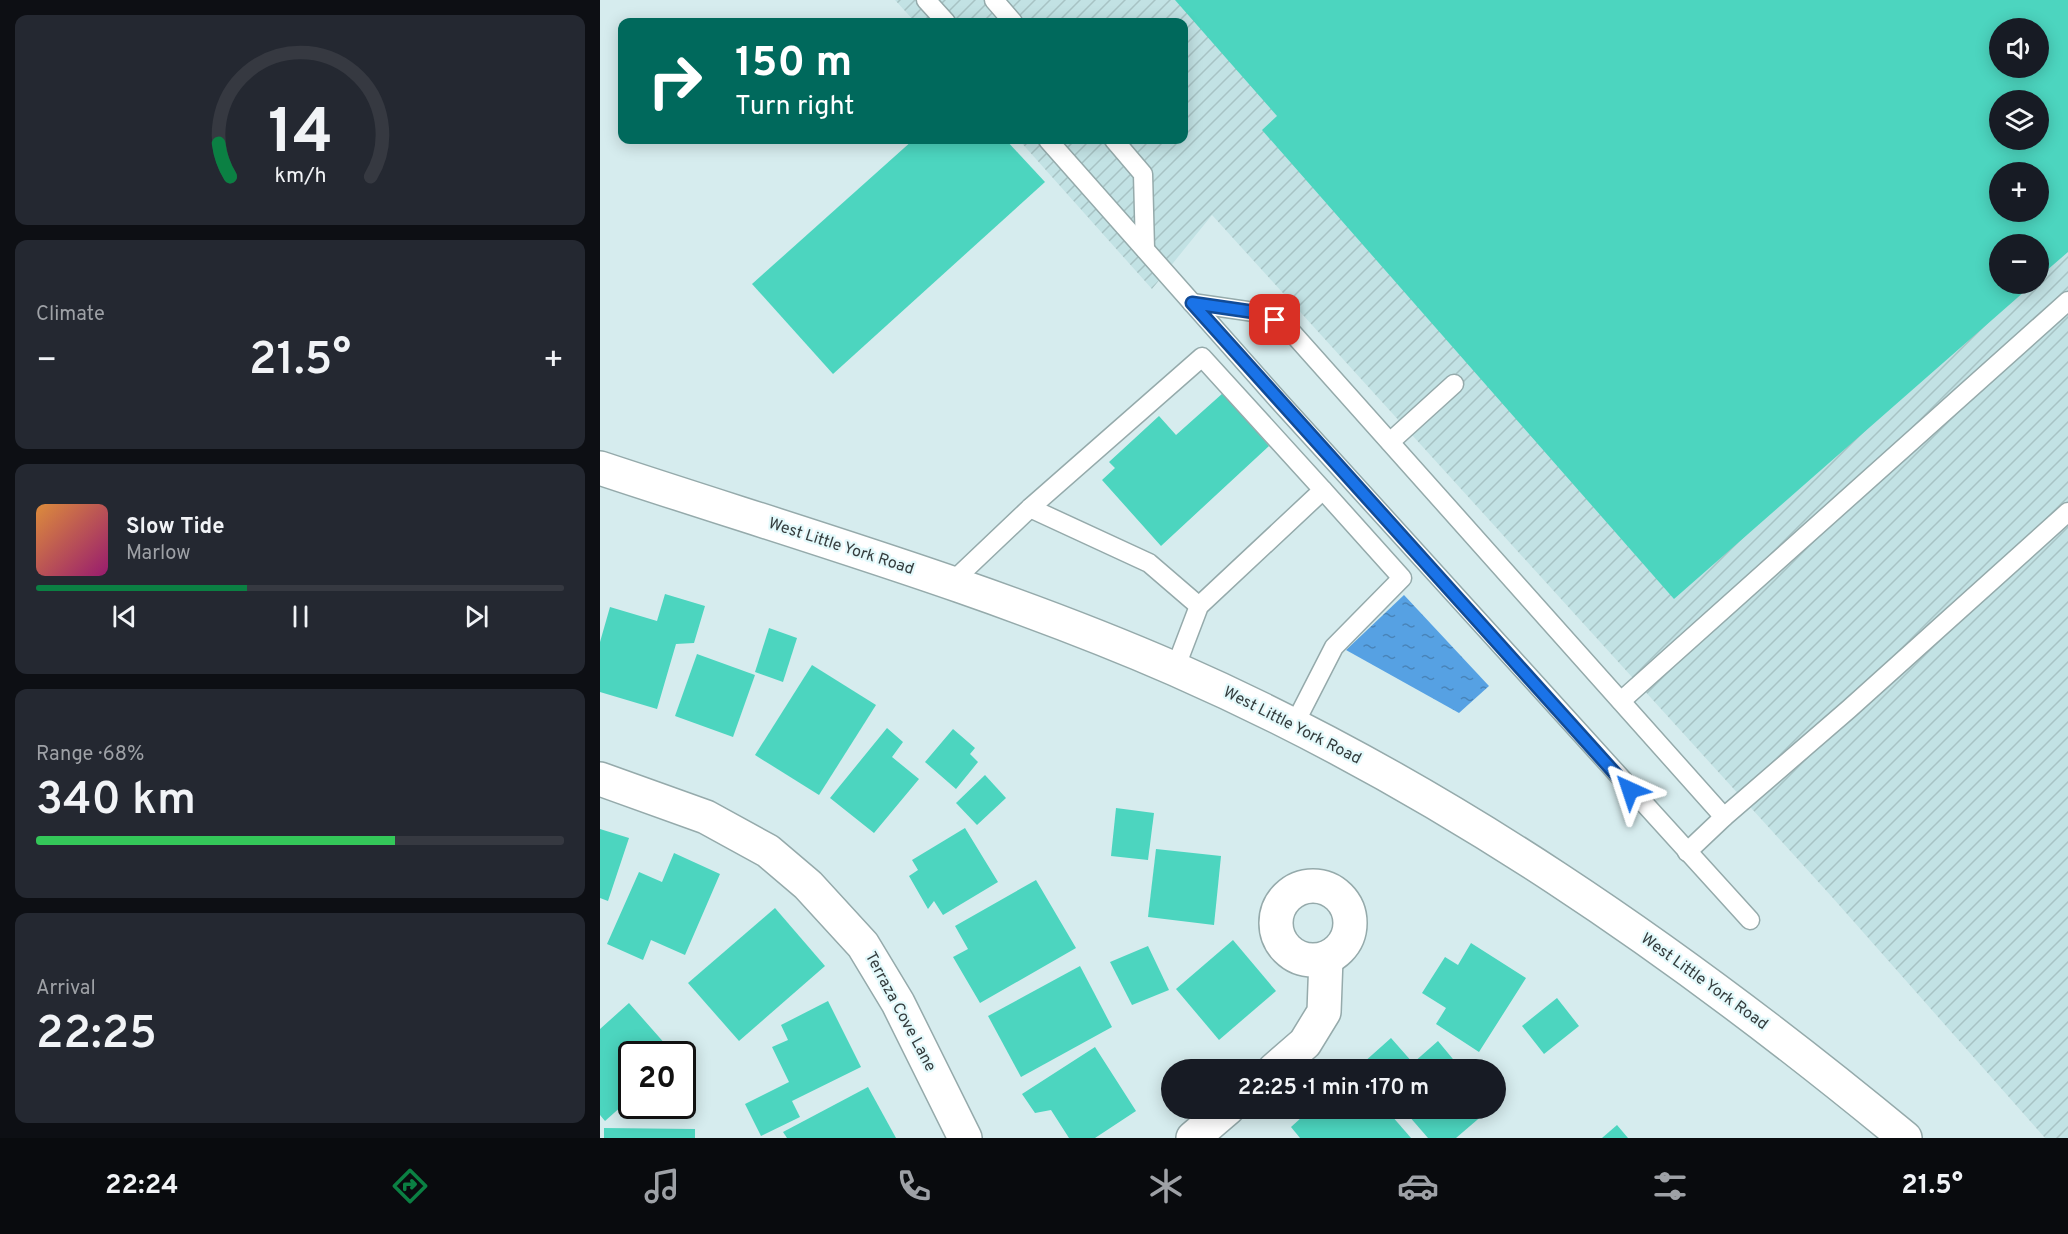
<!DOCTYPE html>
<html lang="en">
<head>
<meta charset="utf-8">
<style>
	:root { --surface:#171b24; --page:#242831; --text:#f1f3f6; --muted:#9ea1a6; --line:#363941; --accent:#0b8043 }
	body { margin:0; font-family:Overpass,sans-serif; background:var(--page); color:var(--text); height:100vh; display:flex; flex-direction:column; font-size:22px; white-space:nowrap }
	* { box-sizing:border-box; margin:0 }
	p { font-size:20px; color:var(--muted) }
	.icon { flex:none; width:33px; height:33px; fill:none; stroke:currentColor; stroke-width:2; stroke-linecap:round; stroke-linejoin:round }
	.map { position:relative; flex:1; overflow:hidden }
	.panel { display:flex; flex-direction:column; gap:15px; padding:15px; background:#0d0f14; width:600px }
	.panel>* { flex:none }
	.top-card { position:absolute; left:18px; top:18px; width:570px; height:126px; border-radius:12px; box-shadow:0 3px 15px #0003; background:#00695c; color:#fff; overflow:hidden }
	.controls { position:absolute; left:1389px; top:18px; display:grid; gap:12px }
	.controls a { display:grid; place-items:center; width:60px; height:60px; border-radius:50%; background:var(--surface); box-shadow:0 3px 15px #0003; font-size:30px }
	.speed { position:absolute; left:18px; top:1041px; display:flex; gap:12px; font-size:30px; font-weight:700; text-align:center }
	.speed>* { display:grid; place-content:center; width:78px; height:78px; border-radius:50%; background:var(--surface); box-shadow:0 3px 15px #0003; line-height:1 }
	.speed .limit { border:3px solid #111; border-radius:9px; background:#fff; color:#111 }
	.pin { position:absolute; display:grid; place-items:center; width:51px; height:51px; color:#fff; margin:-26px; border-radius:12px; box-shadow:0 3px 9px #0006 }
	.me { position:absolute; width:66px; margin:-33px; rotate:318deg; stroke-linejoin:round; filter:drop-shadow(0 0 4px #0008) }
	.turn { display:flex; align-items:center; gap:21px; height:126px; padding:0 18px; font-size:27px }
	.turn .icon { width:78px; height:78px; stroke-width:2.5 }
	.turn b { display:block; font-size:42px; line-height:51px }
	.big { font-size:45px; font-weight:600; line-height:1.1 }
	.panel .card { flex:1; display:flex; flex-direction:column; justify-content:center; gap:9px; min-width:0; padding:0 21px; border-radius:12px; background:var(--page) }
	.panel .dial { align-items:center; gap:0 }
	.dial svg { height:156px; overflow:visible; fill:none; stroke:var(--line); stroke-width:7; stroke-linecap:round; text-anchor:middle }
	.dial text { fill:var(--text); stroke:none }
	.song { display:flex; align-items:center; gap:18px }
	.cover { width:72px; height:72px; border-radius:9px; background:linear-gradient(135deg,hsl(30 70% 55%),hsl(320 70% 35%)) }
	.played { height:6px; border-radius:3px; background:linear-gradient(90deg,var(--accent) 40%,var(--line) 40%) }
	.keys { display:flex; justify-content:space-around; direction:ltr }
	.heat { display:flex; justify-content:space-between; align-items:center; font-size:33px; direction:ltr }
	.charge { height:9px; border-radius:4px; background:linear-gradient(90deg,#34c759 68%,var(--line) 0) }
	.trip { position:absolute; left:561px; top:1059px; width:345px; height:60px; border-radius:30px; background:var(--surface); box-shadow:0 3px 15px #0003; font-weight:600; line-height:60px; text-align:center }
	.tabs { display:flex; height:96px; justify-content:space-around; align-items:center; background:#090b0e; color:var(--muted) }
	.tabs .icon { width:42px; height:42px }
	.tabs .selected { color:var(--accent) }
	.tabs b { font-size:27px; color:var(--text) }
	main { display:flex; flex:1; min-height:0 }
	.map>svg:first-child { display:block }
</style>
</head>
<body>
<main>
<section class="panel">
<div class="card dial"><svg viewBox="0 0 100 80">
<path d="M14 69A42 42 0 1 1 86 69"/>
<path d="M14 69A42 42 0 0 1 8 52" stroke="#0b8043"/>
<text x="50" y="56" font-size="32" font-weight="700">14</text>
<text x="50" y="72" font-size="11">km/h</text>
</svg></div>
<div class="card"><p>Climate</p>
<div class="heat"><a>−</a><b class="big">21.5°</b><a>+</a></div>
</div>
<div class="card">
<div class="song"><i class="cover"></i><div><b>Slow Tide</b><p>Marlow</p></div></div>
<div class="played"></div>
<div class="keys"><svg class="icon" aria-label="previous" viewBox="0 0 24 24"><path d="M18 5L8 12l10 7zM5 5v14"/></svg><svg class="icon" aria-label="pause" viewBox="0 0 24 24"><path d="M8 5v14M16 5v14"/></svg><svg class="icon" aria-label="next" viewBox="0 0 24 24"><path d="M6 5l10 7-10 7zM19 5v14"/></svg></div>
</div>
<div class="card"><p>Range · 68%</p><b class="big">340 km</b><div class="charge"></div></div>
<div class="card"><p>Arrival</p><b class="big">22:25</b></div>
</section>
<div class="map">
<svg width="1468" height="1138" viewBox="0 0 1468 1138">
	<defs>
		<pattern id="industrial-furrows" width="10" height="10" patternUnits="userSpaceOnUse" patternTransform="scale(1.5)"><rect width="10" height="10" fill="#c2e2e4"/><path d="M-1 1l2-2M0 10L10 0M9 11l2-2" fill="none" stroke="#a7c3c4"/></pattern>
		<pattern id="water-ripples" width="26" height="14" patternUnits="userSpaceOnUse" patternTransform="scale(1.5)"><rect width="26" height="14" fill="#56a1e3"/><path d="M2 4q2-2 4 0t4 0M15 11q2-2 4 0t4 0" fill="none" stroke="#4884b9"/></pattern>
	</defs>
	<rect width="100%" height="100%" fill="#d6ecee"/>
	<!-- industrial -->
	<path fill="url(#industrial-furrows)" fill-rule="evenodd" d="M295 0H1468V1138H1445L1232 897 612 215 552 289 419 140H584V22H315ZM1400 28H1438V68H1400ZM1400 100H1438V140H1400ZM1400 172H1438V212H1400ZM1400 244H1438V284H1400Z"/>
	<!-- water -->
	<polygon fill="url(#water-ripples)" points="804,595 889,686 859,713 746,650"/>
	<!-- building -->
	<g fill="#4cd5bf" fill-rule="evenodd">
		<path d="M575 0H1468V252L1438 278V244H1400V284H1433L1074 599 662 130 677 116ZM1400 28H1438V68H1400ZM1400 100H1438V140H1400ZM1400 172H1438V212H1400Z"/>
		<polygon points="313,140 406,140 445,182 233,374 152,284"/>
		<polygon points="623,393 669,446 561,546 502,480 515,468 509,462 559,416 576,435"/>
		<polygon points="65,594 105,606 94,643 76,644 57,709 0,692 0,642 10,607 57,621"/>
		<polygon points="169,628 197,638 183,682 155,672"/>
		<polygon points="97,654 155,675 133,737 75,716"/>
		<polygon points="212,665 276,705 219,795 155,755"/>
		<polygon points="287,728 303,742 292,757 319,779 274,833 230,798"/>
		<polygon points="353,729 375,748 370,754 378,762 356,789 325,762"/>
		<polygon points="385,775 406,798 377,825 356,803"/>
		<polygon points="516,808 554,813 548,860 511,856"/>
		<polygon points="365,828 398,882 343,915 334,901 328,909 309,876 318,870 312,860"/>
		<polygon points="0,829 29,838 8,901 0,898"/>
		<polygon points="556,849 621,856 614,925 548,917"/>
		<polygon points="74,853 120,874 85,955 51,940 43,960 7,944 39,872 62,882"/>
		<polygon points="436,880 476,948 380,1003 353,957 368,949 355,926"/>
		<polygon points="175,908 225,966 139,1041 88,983"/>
		<polygon points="633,940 676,991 619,1040 576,989"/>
		<polygon points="871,943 926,978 879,1052 836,1024 846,1008 822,993 845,957 858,965"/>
		<polygon points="548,946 569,990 532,1005 510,962"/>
		<polygon points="480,966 512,1027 421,1077 388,1016"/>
		<polygon points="957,998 979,1026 944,1054 922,1026"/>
		<polygon points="228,1001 261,1067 192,1101 200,1117 161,1136 145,1104 189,1082 172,1047 188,1040 181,1025"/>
		<polygon points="29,1003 74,1054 32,1054 32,1097 5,1121 0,1115 0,1029"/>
		<polygon points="791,1038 813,1063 838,1041 862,1070 769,1070 763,1063"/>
		<polygon points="495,1047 536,1111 495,1138 469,1138 451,1110 435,1113 422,1094"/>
		<polygon points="268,1087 296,1138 187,1138 183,1132"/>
		<polygon points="712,1108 785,1108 811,1138 700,1138 691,1127"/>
		<polygon points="802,1108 891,1108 856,1138 828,1138"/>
		<polygon points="1017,1125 1028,1138 1002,1138"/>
		<polygon points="4,1128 95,1129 95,1138 4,1138"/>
	</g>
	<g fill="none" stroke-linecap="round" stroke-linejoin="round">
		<!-- lane casing -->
		<g stroke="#95aaab" stroke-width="21">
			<g id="lane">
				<polyline points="326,0 346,22"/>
				<polyline points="394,0 413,22"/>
				<polyline points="448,140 679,401 1150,920"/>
				<polyline points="514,140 543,174 545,249"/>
				<polyline points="592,303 661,313 688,328 1124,817"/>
				<polyline points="790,442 854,384"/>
				<polyline points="430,508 549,563 599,606"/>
				<polyline points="351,583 430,508 602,357 723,490 599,606 575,669"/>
				<polyline points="1021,701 1468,301"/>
				<polyline points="694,725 734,647 802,578 723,490"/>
				<polyline points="1087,852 1124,817 1249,709 1468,512"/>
			</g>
		</g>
		<!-- street casing -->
		<g stroke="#95aaab" stroke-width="36">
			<g id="street">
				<polyline points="0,779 106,817 168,851 208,885 263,945 298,1003 365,1138"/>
				<circle cx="713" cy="923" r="37"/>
				<polyline points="674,1070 705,1043 724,1012 726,958"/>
				<polyline points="593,1138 628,1108"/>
			</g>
		</g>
		<!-- secondary casing -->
		<g stroke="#95aaab" stroke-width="36">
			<path id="secondary" d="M0 468C193 532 389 588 575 669 842 786 1081 953 1305 1138"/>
		</g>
		<!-- lane -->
		<use href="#lane" stroke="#fff" stroke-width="18"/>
		<!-- street -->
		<use href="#street" stroke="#fff" stroke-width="33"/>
		<!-- secondary -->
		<use href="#secondary" stroke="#fff" stroke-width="33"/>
	</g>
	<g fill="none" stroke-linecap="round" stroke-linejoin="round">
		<!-- route casing -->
		<g stroke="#114b97" stroke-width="15">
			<polyline id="route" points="675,320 661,313 592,303 1030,790"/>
		</g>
		<!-- route -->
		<use href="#route" stroke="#1a73e8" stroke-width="10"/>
	</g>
	<g text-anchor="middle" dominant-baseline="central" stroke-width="4.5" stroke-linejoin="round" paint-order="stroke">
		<!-- street labels -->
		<g font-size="16" fill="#343c3d" stroke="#e3f9fb">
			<text transform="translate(241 547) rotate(18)">West Little York Road</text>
			<text transform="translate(692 726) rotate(27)">West Little York Road</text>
			<text transform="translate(1104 982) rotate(36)">West Little York Road</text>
			<text transform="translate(300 1012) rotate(62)">Terraza Cove Lane</text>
		</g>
	</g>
</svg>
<div class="controls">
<a><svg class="icon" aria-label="sound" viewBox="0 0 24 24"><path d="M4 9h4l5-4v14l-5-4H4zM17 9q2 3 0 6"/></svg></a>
<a><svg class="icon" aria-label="layers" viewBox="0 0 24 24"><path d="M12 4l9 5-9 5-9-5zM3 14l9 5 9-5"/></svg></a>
<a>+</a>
<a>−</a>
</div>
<div class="speed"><div class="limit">20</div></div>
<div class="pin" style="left:675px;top:320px;background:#d93025"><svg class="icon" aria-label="arrive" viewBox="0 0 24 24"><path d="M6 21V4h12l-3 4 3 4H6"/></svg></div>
<svg class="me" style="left:1030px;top:790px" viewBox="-20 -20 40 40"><path d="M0-17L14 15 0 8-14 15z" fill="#1a73e8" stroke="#fff" stroke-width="4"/></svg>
<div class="trip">22:25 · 1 min · 170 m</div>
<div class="top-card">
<div class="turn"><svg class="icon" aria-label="right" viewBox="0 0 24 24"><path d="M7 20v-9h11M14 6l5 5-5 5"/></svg><div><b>150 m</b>Turn right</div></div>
</div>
</div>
</main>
<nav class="tabs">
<b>22:24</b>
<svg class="icon selected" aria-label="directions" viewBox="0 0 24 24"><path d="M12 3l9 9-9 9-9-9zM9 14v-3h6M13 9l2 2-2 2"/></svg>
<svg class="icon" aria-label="music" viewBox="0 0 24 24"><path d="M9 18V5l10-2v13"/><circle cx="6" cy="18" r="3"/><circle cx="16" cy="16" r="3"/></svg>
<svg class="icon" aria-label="phone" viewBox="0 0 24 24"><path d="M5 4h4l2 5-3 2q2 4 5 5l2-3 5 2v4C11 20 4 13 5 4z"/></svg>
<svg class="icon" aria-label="climate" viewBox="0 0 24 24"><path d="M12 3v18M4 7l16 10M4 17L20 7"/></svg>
<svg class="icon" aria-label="car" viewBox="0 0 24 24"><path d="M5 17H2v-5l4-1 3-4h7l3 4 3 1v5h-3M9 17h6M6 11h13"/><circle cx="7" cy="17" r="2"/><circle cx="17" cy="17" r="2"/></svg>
<svg class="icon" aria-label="filters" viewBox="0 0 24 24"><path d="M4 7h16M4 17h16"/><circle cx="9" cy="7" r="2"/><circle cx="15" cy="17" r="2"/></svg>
<b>21.5°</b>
</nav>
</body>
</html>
